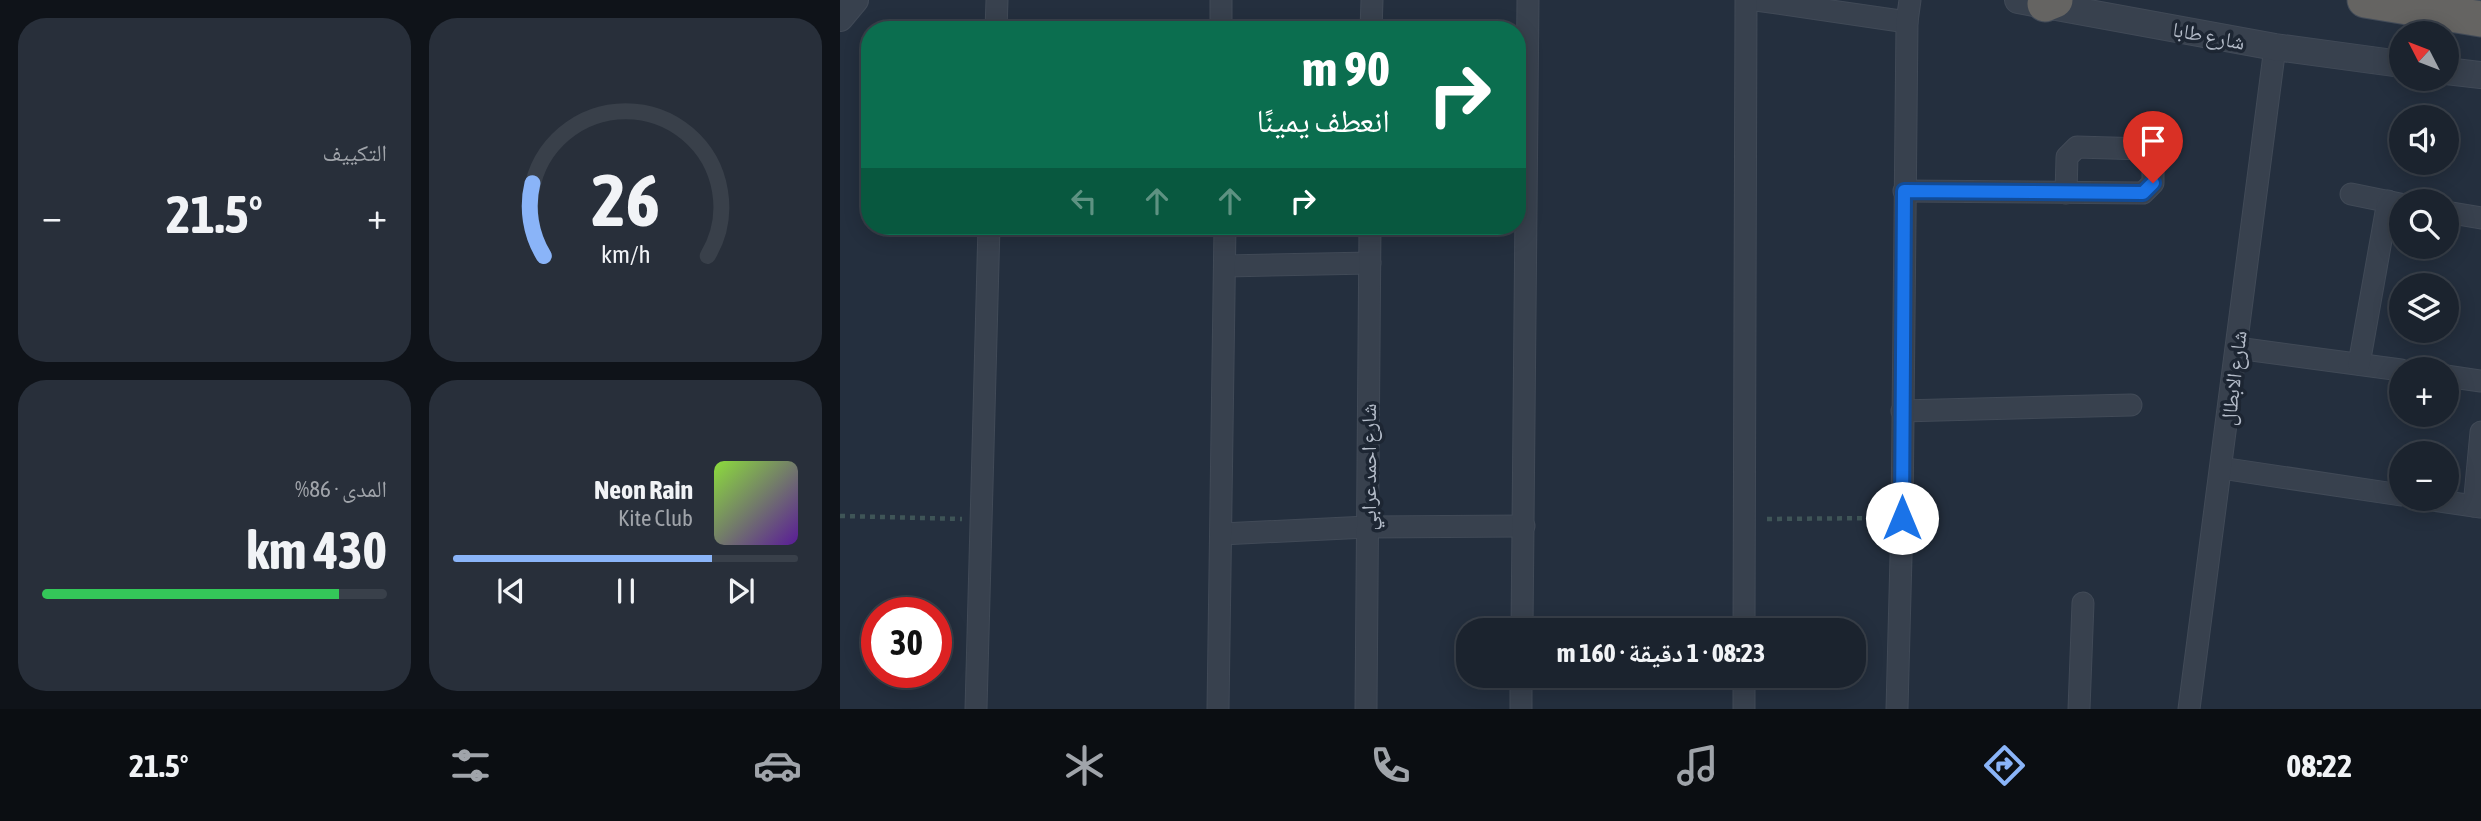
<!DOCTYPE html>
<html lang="ar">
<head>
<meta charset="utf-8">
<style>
	:root { --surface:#1b232e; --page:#282f3a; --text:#f1f3f6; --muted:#a0a4aa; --line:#39404a; --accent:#8ab4f8 }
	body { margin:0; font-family:"Asap Condensed","Noto Naskh Arabic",sans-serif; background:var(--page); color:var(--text); direction:rtl; height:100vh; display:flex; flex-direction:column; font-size:26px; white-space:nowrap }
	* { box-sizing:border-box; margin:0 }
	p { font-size:23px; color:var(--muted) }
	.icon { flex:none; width:38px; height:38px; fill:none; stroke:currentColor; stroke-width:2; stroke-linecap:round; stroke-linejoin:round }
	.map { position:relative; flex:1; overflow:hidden; direction:ltr }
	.drawer { display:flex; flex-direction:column; gap:18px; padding:18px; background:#0f1319; width:840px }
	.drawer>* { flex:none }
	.banner { position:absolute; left:21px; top:21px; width:665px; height:214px; border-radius:28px; box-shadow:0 4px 18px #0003,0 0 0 2px var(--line); direction:rtl; background:#0b6e4f; color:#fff; overflow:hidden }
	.needle { width:46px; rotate:312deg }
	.controls { position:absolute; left:1549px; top:21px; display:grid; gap:14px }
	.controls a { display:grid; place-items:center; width:70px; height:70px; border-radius:50%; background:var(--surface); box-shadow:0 4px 18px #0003,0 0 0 2px var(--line); font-size:35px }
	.speed { position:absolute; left:21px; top:597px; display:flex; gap:14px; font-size:35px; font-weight:700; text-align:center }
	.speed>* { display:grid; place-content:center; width:91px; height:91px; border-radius:50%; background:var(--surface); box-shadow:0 4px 18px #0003,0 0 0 2px var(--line); line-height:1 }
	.speed .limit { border:10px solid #d22; background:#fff; color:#111 }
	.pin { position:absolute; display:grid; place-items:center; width:60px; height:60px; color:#fff; margin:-72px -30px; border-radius:50% 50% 50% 0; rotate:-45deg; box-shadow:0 0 7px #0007 }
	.pin .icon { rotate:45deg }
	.me { position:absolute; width:77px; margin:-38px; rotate:0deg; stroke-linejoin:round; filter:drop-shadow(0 0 5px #0008) }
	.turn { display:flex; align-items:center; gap:24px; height:147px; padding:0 21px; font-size:32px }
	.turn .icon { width:91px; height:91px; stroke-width:2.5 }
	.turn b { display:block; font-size:49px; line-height:60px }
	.lanes { display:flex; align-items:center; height:66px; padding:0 21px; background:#0003; justify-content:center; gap:35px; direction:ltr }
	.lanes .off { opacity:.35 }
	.big { font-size:52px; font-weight:700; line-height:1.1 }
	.drawer .card { flex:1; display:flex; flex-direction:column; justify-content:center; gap:10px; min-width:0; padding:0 24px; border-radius:28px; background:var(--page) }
	.drawer .dial { align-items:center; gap:0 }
	.dial svg { height:182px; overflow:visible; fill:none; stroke:var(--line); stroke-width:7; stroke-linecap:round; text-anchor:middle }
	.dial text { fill:var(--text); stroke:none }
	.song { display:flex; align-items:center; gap:21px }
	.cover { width:84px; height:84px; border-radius:10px; background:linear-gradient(135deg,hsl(90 70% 55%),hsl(270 70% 35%)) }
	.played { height:7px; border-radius:4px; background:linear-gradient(90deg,var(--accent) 75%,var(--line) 75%) }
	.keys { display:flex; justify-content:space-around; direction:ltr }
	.heat { display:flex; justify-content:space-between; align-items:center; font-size:38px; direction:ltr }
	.charge { height:10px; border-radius:5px; background:linear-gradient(90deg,#34c759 86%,var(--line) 0) }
	.drawer .tiles { flex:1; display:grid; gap:18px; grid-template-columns:repeat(2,1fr) }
	.trip { position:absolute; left:616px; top:618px; width:410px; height:70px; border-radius:28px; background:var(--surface); box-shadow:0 4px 18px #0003,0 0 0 2px var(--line); font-weight:700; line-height:70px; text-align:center; direction:rtl }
	.tab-bar { display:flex; height:112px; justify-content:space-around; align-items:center; background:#0b0e12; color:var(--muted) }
	.tab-bar .icon { width:49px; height:49px }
	.tab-bar .current { color:var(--accent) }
	.tab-bar b { font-size:32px; color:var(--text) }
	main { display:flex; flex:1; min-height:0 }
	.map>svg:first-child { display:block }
</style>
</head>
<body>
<main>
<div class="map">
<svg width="1641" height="709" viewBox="0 0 1641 709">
	<rect width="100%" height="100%" fill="#242f3e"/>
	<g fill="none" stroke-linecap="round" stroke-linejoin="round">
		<!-- minor casing -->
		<g stroke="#414a57" stroke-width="23">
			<g id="minor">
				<polyline points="381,0 381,30"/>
				<polyline points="916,0 1067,22"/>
				<polyline points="156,30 157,0"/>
				<polyline points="531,30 532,0"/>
				<polyline points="1064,191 1303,193 1313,183 1313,154 1305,149 1237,147 1227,157 1226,193"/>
				<polyline points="1511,194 1560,204"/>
				<polyline points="1606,212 1641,218"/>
				<polyline points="386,266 530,263"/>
				<polyline points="1397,348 1561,370"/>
				<polyline points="1519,364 1548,201"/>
				<polyline points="1606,376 1641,381"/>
				<polyline points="1062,411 1291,405"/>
				<polyline points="1381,468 1561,495"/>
				<polyline points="1586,499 1641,507"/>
				<polyline points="1634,506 1641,432"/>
				<polyline points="382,534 527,527 684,526"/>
				<polyline points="682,630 688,0"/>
				<polyline points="904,630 906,0"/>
				<polyline points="136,709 149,226"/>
				<polyline points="378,709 385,226"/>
				<polyline points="526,709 530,226"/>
				<polyline points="681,709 681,676"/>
				<polyline points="904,709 904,676"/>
				<polyline points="1057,709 1062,518 1067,22 1070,0"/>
				<polyline points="1239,709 1243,603"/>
				<polyline points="1349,709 1435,47"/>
			</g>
		</g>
		<!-- tertiary casing -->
		<g stroke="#414a57" stroke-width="28">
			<g id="tertiary">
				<polyline points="1178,0 1435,47 1561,64"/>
				<polyline points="0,18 15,0"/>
				<polyline points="1606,71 1641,75"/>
			</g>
		</g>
		<!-- trunk casing -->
		<g stroke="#434c59" stroke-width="37">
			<g id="trunk">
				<polyline points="1525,0 1641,19"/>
				<polyline points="1205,4 1215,0"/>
			</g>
		</g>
		<!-- path -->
		<g stroke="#3f5557" stroke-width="4.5" stroke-dasharray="5 5" stroke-linecap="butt">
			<polyline points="0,516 122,519"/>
			<polyline points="927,519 1040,518"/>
		</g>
		<!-- minor -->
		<use href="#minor" stroke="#38414e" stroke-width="21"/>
		<!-- tertiary -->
		<use href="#tertiary" stroke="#38414e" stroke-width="26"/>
		<!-- trunk -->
		<use href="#trunk" stroke="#656462" stroke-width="35"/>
	</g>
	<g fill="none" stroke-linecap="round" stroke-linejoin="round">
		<!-- route casing -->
		<g stroke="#114b97" stroke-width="18">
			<polyline id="route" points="1062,518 1064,191 1303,193 1313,183"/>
		</g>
		<!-- route -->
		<use href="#route" stroke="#1a73e8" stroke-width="12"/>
	</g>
	<g text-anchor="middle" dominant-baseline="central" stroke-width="7" stroke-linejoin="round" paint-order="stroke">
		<!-- street labels -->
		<g font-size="21" fill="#b4bcc9" stroke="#1d2633">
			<text transform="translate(1369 35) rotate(11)">شارع طابا</text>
			<text transform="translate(1393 378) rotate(-83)">شارع الابطال</text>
			<text transform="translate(528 467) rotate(-90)">شارع احمد عرابي</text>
		</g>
	</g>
</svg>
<div class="controls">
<a><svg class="needle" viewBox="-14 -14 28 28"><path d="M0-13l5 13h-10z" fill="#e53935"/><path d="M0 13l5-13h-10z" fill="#a0a4aa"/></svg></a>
<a><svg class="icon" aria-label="sound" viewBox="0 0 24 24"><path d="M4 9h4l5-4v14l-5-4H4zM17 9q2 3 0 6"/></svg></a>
<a><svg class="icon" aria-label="search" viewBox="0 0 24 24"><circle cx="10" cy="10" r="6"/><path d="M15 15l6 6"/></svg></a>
<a><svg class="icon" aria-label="layers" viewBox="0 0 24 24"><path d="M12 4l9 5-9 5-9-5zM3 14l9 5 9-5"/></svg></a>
<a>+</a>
<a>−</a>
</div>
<div class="speed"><div class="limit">30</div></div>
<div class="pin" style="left:1313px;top:183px;background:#d93025"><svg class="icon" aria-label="arrive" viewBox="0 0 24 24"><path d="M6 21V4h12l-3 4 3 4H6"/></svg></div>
<svg class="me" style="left:1062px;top:518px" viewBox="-20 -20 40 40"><circle r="19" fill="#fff"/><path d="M0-13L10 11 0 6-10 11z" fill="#1a73e8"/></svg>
<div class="trip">08:23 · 1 دقيقة · 160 m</div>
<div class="banner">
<div class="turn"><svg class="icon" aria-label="right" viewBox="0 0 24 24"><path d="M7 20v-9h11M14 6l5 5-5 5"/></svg><div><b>90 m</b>انعطف يمينًا</div></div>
<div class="lanes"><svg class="icon off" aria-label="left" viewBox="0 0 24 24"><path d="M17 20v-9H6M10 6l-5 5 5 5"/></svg><svg class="icon off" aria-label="ahead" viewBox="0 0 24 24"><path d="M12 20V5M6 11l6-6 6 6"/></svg><svg class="icon off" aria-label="ahead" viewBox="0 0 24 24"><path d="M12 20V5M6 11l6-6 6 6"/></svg><svg class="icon" aria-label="right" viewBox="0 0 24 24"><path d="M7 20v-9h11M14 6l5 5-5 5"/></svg></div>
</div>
</div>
<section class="drawer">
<div class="tiles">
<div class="card dial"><svg viewBox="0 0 100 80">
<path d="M14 69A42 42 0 1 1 86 69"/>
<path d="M14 69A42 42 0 0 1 9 37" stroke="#8ab4f8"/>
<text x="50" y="56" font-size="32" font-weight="700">26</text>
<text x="50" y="72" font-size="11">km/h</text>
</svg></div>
<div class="card"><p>التكييف</p>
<div class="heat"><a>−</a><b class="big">21.5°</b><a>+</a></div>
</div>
<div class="card">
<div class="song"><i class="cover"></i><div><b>Neon Rain</b><p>Kite Club</p></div></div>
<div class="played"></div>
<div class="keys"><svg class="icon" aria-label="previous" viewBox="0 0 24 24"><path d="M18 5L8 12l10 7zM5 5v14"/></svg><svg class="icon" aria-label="pause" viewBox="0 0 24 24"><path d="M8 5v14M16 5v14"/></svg><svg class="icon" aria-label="next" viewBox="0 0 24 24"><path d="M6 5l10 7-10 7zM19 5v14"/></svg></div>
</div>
<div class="card"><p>المدى · 86%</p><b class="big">430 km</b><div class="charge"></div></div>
</div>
</section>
</main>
<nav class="tab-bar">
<b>08:22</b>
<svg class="icon current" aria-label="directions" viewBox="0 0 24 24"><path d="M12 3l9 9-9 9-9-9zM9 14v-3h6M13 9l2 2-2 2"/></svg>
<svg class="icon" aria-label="music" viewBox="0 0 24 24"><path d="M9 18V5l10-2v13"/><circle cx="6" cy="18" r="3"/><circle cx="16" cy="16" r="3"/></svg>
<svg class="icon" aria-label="phone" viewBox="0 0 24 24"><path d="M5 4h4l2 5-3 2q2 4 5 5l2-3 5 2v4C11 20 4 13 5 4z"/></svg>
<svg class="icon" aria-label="climate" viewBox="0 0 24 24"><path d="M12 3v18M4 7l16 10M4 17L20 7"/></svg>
<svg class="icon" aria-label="car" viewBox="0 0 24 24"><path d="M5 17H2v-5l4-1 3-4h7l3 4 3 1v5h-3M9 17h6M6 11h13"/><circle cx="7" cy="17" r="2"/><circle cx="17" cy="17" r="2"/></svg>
<svg class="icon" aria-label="filters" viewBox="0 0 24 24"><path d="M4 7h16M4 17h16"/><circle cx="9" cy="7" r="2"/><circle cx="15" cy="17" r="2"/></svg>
<b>21.5°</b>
</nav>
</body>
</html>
